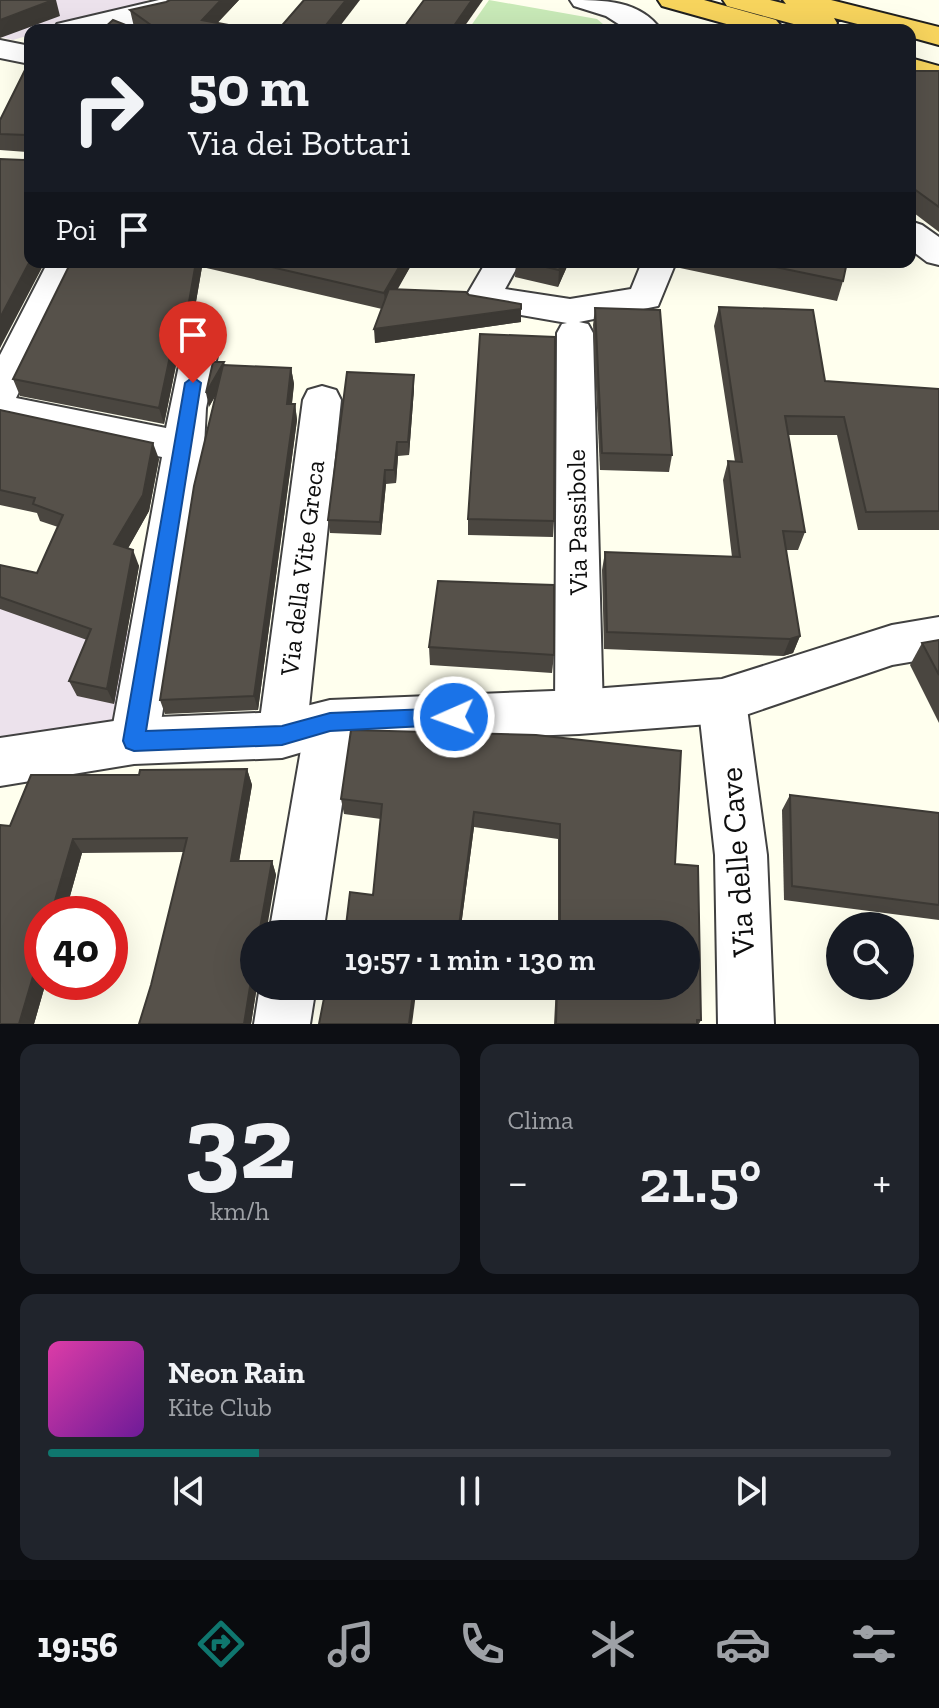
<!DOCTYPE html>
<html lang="it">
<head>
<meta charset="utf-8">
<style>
	:root { --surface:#171b24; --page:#20242c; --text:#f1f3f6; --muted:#9ea1a6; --line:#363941; --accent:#0f766e }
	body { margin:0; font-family:"Zilla Slab",serif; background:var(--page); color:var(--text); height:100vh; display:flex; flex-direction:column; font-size:30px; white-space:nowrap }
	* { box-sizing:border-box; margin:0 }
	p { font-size:26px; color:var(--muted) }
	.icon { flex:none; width:44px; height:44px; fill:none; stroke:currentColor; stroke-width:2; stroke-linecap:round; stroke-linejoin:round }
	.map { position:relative; height:1024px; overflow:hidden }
	.details { display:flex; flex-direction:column; gap:20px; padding:20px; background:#0d0f14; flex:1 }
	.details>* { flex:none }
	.hud { position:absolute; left:24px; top:24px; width:892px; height:244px; border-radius:16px; box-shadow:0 8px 32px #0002; background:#171b24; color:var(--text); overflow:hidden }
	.controls { position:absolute; left:826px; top:912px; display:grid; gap:16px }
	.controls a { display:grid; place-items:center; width:88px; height:88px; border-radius:50%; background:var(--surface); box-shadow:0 8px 32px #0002; font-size:40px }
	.speed { position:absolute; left:24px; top:896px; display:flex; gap:16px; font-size:40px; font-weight:700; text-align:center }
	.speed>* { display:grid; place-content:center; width:104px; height:104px; border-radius:50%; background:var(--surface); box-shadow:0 8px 32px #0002; line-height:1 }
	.speed .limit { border:12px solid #d22; background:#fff; color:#111 }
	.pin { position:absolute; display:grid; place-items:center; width:68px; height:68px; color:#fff; margin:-82px -34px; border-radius:50% 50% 50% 0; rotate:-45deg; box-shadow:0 0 8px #0007 }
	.pin .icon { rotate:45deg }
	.me { position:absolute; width:88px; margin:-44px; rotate:268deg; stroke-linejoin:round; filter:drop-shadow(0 0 6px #0008) }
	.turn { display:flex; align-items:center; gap:28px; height:168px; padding:0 32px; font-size:36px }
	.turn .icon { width:104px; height:104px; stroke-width:2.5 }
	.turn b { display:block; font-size:56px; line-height:68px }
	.then { display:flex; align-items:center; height:76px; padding:0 32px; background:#0003; gap:16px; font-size:30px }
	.big { font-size:60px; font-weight:600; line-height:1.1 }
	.details .widget { flex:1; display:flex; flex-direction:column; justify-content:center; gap:12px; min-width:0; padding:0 28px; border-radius:16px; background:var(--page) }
	.details .dial { align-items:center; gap:0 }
	.dial b { font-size:104px; line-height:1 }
	.song { display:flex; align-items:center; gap:24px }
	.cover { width:96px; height:96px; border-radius:12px; background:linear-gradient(135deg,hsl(320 70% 55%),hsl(280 70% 35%)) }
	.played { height:8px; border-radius:4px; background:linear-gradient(90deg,var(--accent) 25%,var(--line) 25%) }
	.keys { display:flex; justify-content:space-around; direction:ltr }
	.heat { display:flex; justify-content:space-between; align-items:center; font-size:44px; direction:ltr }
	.details .tiles { flex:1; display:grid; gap:20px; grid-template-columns:1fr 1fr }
	.widget:last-child { grid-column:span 2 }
	.trip { position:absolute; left:240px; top:920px; width:460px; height:80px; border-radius:40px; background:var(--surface); box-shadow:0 8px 32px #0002; font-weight:600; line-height:80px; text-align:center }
	.menu { display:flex; height:128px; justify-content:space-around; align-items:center; background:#090b0e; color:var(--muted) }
	.menu .icon { width:56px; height:56px }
	.menu .active { color:var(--accent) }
	.menu b { font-size:36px; color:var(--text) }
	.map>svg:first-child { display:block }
</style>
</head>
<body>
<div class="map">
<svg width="939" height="1024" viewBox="0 0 939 1024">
	<rect width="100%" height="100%" fill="#ffe"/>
	<!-- industrial -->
	<g fill="#ece2ec">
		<polygon points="0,0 147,0 141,6 50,30 30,30 30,35 13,40 0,37"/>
		<polygon points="0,581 133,633 115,729 0,742"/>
	</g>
	<!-- green -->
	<polygon fill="#c9eab8" points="489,0 597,19 610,30 468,30"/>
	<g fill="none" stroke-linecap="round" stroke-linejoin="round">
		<!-- minor casing -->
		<g stroke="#414141" stroke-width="4">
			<g id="minor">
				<path d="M159 0H194C176 26 83 30 53 30L57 24Z"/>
				<path d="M570 0C603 0 640 0 661 30H628L606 16 574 6Z"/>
				<polygon points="0,40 30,46 30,64 0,58"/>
				<polygon points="910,221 922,225 939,237 939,265 927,262 910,249"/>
				<polygon points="48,262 82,262 16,398 166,428 186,332 191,323 204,320 217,323 222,332 206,408 204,447 158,741 151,757 134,763 117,757 110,741 162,457 0,423 0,355"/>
				<polygon points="486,262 520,262 505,289 570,299 631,289 642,262 676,262 658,306 579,322 588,324 593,333 603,712 596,727 579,733 562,727 555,712 557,333 562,324 567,323 470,306 465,298"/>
				<polygon points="322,386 336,390 341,400 308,717 313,707 330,701 347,707 354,722 323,934 269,934 302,744 299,750 282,757 265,750 258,735 303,400 308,390"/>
				<polygon points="722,680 739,686 746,701 767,855 774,1024 718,1024 715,855 698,701 705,686"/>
				<polygon points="260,986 316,986 310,1024 254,1024"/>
			</g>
		</g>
		<!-- tertiary casing -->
		<g stroke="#414141" stroke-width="4">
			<polygon id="tertiary" points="939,617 939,657 892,665 722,723 579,734 330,744 282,758 134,764 0,786 0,738 134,718 282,712 330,700 579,690 722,679 892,625"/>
		</g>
		<!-- trunk casing -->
		<g stroke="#1f1f1f" stroke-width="4">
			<g id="trunk">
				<polygon points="658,0 704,0 776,20 781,26 778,30 748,30 662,6"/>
				<polygon points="723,0 770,0 786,4 783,0 831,0 939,27 939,45 910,37 910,30 881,30 834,18 837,23 833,29 816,30 727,6"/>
				<polygon points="910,58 939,66 939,84 910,76"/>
			</g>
		</g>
		<!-- minor -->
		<use href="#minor" fill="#fff" fill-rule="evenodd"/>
		<!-- tertiary -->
		<use href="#tertiary" fill="#fff" fill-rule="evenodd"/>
		<!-- trunk -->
		<use href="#trunk" fill="#f7d45d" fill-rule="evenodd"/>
	</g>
	<!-- wall -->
	<g fill="#4a4640">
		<polygon points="170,0 239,0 217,23 255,30 139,30 134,27 130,10 166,2"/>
		<polygon points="30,60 30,262 0,348 24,160 27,157 27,152 0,150 0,120"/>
		<polygon points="910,71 939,71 939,232 910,210"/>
		<polygon points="71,262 413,262 397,289 469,295 521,322 375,343 382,309 202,267 193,319 183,331 164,424 20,396 13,379"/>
		<polygon points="516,262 569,262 558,287 515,277"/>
		<polygon points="681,262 847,262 843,281 837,301 680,268"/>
		<polygon points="719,307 825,381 939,389 939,530 858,530 837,435 788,435 805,532 798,550 786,550 800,636 793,653 783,656 604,649 602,570 605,552 732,557 723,480 728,461 735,462 714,326"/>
		<polygon points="595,308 672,455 669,472 600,470 593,325"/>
		<polygon points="225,365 291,368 294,384 292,404 295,404 297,420 258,710 165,714 160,700 215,396 209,407"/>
		<polygon points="414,375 414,389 409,455 398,456 396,483 386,484 381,535 330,533 328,520"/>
		<polygon points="0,410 159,459 149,511 128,548 139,566 114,704 77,696 69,681 87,640 0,609 0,565 37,573 58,527 40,521 37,513 0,505"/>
		<polygon points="468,519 554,521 553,537 468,535"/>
		<polygon points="939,640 939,723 910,665 922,643"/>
		<polygon points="429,647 554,655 552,673 430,665"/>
		<polygon points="351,730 675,864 701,1020 699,1024 554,1024 556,986 686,986 686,934 558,934 558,839 474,827 460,934 345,934 373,895 381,819 344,814 341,799"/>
		<polygon points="247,769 252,785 239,861 272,861 276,875 254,986 257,986 251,1024 151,985 184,852 82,853 65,914 42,914 46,982 34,1024 0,1024 10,826 139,775"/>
		<polygon points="790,795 939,813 939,920 784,900 782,810"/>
	</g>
	<!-- shaded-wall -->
	<g fill="#3c3934">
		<polygon points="53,0 56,0 60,16 0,38 0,20"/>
		<polygon points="221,0 239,0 211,30 202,20"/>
		<polygon points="346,0 360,0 337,30 322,30"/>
		<polygon points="472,0 483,0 462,30 451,30"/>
		<polygon points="30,262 45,262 0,348 0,318"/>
		<polygon points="196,262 200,262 202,267 193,319 183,331 164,424 159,408 179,314"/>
		<polygon points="402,262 413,262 386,310 384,293"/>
		<polygon points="563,262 569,262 558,287 559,270"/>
		<polygon points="521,309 521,322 375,343 374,329"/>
		<polygon points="224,362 227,376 209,407 206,393"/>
		<polygon points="291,368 294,384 290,419 287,404"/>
		<polygon points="414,375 414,389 409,455 408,442"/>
		<polygon points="295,404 297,420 258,710 254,696"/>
		<polygon points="397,442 398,456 396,483 394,470"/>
		<polygon points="153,443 159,459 149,511 121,561 114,544"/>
		<polygon points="385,470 386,484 381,535 380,522"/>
		<polygon points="133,550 139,566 114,704 107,689"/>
		<polygon points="800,636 793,653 783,656 790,639"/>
		<polygon points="247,769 252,785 237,874 231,861"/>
		<polygon points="474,812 474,827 460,934 458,934"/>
		<polygon points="73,839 82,853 65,914 51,914"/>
		<polygon points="272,861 276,875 266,934 259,934"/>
		<polygon points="42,946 42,982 46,982 34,1024 19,1024"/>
		<polygon points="254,962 254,986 257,986 251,1024 244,1024"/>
		<polygon points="414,986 417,986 412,1024 409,1024"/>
	</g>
	<!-- building -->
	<g fill="#56514a" stroke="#3c3934" stroke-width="2">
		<polygon points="0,0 53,0 0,20"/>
		<polygon points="170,0 221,0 202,20 255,30 158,30 130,10 166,2"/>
		<polygon points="304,0 346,0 322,30 278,30"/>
		<polygon points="424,0 472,0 451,30 402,30"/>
		<polygon points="113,20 138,30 102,30"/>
		<polygon points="30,60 30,261 0,318 0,159 24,160 27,157 26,135 0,134 0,120"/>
		<polygon points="910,71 939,71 939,207 910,186"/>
		<polygon points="71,262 196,262 189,302 179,314 159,408 13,379"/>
		<polygon points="250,262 402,262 384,293"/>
		<polygon points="525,262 563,262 559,270"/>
		<polygon points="751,262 847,262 843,281"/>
		<polygon points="389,289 466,292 469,295 521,304 521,309 374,329"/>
		<polygon points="719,307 813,310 825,381 939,389 939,511 866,512 844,417 785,416 805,532 783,531 800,636 790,639 607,632 605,552 740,557 728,461 742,462"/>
		<polygon points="595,308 660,310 672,455 602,453"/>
		<polygon points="480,334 555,337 554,521 468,519"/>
		<polygon points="213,362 224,362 206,393"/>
		<polygon points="223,365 291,368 287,404 295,404 254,696 160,700 194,486"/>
		<polygon points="347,372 414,375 408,442 397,442 394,470 385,470 380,522 328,520"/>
		<polygon points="0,410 153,443 143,495 114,544 133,550 107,689 69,681 91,629 0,597 0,565 37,573 63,515 33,504 35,498 0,490"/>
		<polygon points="438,581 554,585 554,655 429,647"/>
		<polygon points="939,640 939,675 922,643"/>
		<polygon points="351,730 536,735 681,751 675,864 698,866 701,1020 697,1020 697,1024 556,1024 557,986 686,986 686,934 560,934 560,824 474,812 458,934 345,934 350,892 373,895 382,804 341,799"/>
		<polygon points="247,769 231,861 272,861 259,934 254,934 254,962 244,1024 139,1024 151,985 187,838 73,839 51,914 42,914 42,946 19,1024 0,1024 0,825 10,826 31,775 139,775 140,770"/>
		<polygon points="790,795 939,813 939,905 792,886"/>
		<polygon points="339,986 414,986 409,1024 319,1024 325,993 338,994"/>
	</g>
	<!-- route -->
	<polygon fill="#1a73e8" stroke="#114b97" stroke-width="2" points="193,377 201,383 146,731 282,726 330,713 454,708 462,711 465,717 462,724 330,731 282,745 134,751 126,748 123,741 185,383"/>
	<g text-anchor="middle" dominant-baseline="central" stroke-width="8" stroke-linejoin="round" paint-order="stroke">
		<!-- street labels -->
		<g font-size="26" fill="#0e0e0e" stroke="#fff">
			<text transform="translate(577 522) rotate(-91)">Via Passibole</text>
			<text transform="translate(302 568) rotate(-83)">Via della Vite Greca</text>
		</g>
		<!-- near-street labels -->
		<g font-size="32" fill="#0e0e0e" stroke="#fff">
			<text transform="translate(737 862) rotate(-94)">Via delle Cave</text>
		</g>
	</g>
</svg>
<div class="controls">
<a><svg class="icon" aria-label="search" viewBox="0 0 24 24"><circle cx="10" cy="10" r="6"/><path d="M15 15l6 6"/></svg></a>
</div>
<div class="speed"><div class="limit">40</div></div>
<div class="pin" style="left:193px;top:383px;background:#d93025"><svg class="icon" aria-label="arrive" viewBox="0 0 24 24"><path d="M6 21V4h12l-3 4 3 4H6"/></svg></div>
<svg class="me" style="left:454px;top:717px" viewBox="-20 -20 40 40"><circle r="17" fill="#1a73e8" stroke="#fff" stroke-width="3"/><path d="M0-11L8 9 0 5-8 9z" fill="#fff"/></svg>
<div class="trip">19:57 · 1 min · 130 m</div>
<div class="hud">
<div class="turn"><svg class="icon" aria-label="right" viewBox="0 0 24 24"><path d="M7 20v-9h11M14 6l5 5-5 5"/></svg><div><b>50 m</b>Via dei Bottari</div></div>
<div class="then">Poi<svg class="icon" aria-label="arrive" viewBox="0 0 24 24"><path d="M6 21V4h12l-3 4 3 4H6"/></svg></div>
</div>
</div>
<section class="details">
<div class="tiles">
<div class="widget dial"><b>32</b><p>km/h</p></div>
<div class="widget"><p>Clima</p>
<div class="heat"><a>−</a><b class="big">21.5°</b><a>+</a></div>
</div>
<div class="widget">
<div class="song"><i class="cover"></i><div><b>Neon Rain</b><p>Kite Club</p></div></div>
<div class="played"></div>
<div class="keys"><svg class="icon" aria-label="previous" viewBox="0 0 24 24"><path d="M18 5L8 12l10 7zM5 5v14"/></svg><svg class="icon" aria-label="pause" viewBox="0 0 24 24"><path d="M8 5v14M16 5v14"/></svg><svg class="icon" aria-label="next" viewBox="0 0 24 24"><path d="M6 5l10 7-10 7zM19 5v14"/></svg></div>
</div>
</div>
</section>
<nav class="menu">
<b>19:56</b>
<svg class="icon active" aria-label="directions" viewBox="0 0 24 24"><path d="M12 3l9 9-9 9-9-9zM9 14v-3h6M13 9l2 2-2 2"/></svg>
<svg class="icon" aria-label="music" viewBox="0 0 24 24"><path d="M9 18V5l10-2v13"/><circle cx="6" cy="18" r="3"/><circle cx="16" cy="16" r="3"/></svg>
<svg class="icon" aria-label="phone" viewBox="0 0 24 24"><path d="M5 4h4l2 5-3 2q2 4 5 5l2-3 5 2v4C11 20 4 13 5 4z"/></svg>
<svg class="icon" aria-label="climate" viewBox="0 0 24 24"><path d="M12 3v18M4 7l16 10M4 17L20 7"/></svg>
<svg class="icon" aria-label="car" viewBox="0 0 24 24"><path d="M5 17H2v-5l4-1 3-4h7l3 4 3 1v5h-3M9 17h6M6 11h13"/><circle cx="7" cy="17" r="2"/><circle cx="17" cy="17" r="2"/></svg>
<svg class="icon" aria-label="filters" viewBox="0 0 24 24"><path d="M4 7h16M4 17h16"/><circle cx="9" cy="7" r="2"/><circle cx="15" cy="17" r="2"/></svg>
</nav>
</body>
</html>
